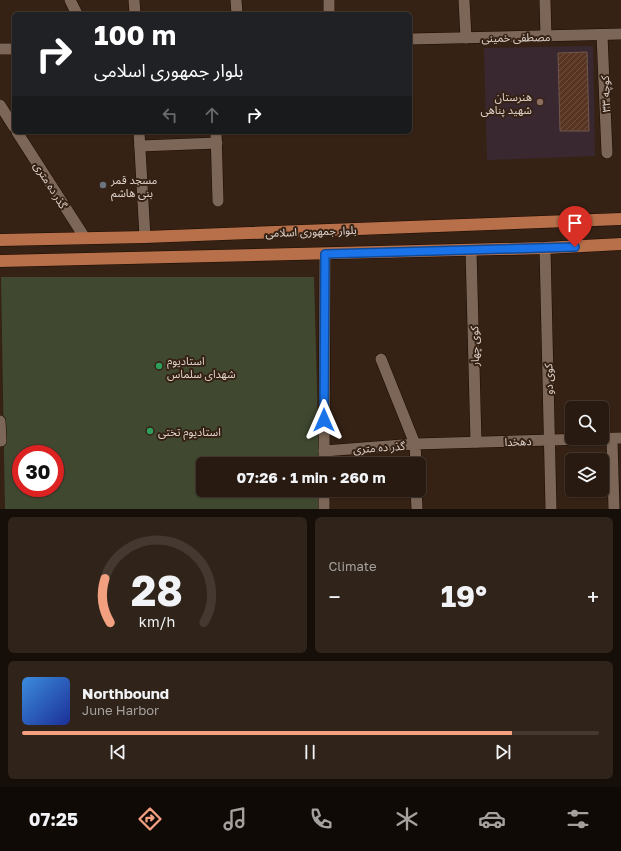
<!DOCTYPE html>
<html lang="en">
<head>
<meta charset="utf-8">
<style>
	:root { --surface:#281a10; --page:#302319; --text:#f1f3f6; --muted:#a5a19f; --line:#443830; --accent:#f3a081 }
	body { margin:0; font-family:"Golos Text","Noto Sans Arabic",sans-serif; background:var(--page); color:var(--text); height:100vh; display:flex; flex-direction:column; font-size:15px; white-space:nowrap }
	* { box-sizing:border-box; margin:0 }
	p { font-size:13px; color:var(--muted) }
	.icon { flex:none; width:22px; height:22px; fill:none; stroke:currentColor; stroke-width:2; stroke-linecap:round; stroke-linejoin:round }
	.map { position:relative; height:509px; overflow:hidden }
	.side { display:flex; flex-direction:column; gap:8px; padding:8px; background:#160e09; flex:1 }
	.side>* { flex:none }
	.top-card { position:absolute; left:12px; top:12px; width:400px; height:122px; border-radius:6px; box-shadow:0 1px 3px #0004,0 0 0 1px var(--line); background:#202124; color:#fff; overflow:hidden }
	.buttons { position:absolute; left:565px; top:401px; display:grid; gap:8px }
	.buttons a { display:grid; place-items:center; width:44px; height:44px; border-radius:6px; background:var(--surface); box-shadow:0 1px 3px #0004,0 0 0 1px var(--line); font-size:20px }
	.speed { position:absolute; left:12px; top:445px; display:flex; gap:8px; font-size:20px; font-weight:700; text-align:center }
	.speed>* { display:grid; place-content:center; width:52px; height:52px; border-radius:50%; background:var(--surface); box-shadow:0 1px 3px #0004,0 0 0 1px var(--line); line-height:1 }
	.speed .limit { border:6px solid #d22; background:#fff; color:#111 }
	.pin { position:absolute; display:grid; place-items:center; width:34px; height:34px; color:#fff; margin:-41px -17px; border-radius:50% 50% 50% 0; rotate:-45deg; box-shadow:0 0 4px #0007 }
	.pin .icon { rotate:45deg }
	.me { position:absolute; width:44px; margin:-22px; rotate:0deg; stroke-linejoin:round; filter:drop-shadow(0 0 3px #0008) }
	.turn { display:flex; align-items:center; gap:14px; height:84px; padding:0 16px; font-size:18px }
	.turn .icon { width:52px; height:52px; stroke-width:2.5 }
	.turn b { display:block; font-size:28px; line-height:34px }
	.lanes { display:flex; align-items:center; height:38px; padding:0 16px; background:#0003; justify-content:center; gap:20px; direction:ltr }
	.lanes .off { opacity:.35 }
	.big { font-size:30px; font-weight:700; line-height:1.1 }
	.side .tile { flex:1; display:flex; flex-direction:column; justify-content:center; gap:6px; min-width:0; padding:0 14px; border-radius:6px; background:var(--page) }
	.side .dial { align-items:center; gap:0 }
	.dial svg { height:104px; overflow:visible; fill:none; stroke:var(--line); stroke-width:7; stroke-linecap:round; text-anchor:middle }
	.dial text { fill:var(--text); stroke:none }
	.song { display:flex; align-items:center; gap:12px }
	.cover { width:48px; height:48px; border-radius:6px; background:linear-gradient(135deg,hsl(210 70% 55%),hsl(230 70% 35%)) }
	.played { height:4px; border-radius:2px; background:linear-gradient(90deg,var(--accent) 85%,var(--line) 85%) }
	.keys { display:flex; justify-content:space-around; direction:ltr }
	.heat { display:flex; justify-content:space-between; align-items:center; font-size:22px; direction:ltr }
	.side .tiles { flex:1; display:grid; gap:8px; grid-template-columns:1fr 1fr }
	.tile:last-child { grid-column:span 2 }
	.trip { position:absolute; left:196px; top:457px; width:230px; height:40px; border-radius:6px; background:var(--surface); box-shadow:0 1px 3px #0004,0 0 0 1px var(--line); font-weight:700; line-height:40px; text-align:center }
	.menu { display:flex; height:64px; justify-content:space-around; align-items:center; background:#100a06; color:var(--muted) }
	.menu .icon { width:28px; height:28px }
	.menu .active { color:var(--accent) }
	.menu b { font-size:18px; color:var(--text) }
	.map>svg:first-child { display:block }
</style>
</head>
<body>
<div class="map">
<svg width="621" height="509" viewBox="0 0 621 509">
	<defs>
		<pattern id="building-hatch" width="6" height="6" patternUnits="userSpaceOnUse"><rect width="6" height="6" fill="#583422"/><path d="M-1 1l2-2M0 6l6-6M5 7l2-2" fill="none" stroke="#705041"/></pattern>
	</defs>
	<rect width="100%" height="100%" fill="#352215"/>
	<!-- education -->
	<polygon fill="#3a2831" points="593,46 595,156 487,160 484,48"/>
	<!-- green -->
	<path fill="#404930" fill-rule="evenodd" d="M1 277H314L319 464H203V490H319L320 509H5ZM21 454H55V488H21Z"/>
	<!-- building -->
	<polygon fill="url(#building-hatch)" stroke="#70584c" points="587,52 589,131 560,131 558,53"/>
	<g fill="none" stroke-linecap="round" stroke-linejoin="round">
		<!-- street casing -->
		<g stroke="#1b0b02" stroke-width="12">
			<g id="street">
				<polyline points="70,0 77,14"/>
				<polyline points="134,0 135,14"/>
				<polyline points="236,0 237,14"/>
				<polyline points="329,0 329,14"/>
				<polyline points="464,0 466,38"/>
				<polyline points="545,0 546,36"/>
				<polyline points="602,35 607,153"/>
				<polyline points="410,39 621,34"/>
				<polyline points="0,49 14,49"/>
				<polyline points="0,105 14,127"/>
				<polyline points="17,132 85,238"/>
				<polyline points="139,132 145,237"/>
				<polyline points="216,132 218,201"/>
				<polyline points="140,146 217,143"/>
				<polyline points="545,248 551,509"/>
				<polyline points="471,250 476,442"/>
				<polyline points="0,421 1,441"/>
				<polyline points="612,439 614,509"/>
				<polyline points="324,451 415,444 381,359"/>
				<polyline points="324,464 325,254"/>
				<polyline points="416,464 415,444 621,438"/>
				<polyline points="416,490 417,509"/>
				<polyline points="324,509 324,490"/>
			</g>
		</g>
		<!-- primary casing -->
		<g stroke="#1b0b02" stroke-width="13">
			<g id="primary">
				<polyline points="0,240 145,237 621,219"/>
				<polyline points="0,261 545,248 621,244"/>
			</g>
		</g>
		<!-- street -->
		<use href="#street" stroke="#7c6657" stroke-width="11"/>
		<!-- primary -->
		<use href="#primary" stroke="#b7704a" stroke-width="12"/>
	</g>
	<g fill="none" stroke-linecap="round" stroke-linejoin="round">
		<!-- route casing -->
		<g stroke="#114b97" stroke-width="10">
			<polyline id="route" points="324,420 325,254 575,247"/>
		</g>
		<!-- route -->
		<use href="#route" stroke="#1a73e8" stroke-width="7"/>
	</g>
	<!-- markers -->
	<circle fill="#8d6e63" stroke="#352215" stroke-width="1.5" cx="540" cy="102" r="4"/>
	<circle fill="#6b7280" stroke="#352215" stroke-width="1.5" cx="103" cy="185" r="4"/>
	<g fill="#2e9e5b" stroke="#352215" stroke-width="1.5">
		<circle cx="159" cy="366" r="4"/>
		<circle cx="150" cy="431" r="4"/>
	</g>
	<g text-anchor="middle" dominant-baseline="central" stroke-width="4" stroke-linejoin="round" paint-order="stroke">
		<!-- street labels -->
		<g font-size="11" fill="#e0d3cb" stroke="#352215">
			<text transform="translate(516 37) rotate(-1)">مصطفی خمینی</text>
			<text transform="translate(605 94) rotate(-92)">کوچه ۳۳</text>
			<text transform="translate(51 185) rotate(58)">گذر ده متری</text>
			<text transform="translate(311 231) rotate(-2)">بلوار جمهوری اسلامی</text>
			<text transform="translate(474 346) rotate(-91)">کوی چهار</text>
			<text transform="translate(548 379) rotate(-91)">کوی دو</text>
			<text transform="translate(518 441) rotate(-2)">دهخدا</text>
			<text transform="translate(379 447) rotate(-4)">گذر ده متری</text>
		</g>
		<!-- poi labels -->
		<g font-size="11" fill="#e0d3cb" stroke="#352215" text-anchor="start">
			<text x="532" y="96" text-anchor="end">هنرستان<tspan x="532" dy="13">شهید پناهی</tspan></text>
			<text x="111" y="179">مسجد قمر<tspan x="111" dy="13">بنی هاشم</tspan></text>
			<text x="167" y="360">استادیوم<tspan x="167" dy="13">شهدای سلماس</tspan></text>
			<text x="158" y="431">استادیوم تختی</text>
		</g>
	</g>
</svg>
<div class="buttons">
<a><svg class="icon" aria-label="search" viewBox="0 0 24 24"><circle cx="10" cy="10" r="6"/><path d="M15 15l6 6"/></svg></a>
<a><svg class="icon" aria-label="layers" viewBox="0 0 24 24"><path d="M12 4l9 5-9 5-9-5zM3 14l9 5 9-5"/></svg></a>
</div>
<div class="speed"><div class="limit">30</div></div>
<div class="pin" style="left:575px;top:247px;background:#d93025"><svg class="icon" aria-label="arrive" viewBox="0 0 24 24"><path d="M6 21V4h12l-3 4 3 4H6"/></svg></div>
<svg class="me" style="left:324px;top:420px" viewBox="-20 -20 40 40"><path d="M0-17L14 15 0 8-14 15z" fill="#1a73e8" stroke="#fff" stroke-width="4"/></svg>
<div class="trip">07:26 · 1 min · 260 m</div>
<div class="top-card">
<div class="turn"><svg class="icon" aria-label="right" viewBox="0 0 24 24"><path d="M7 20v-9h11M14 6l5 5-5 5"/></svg><div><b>100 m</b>بلوار جمهوری اسلامی</div></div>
<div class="lanes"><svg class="icon off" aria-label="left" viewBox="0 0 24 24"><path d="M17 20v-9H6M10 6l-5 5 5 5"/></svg><svg class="icon off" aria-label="ahead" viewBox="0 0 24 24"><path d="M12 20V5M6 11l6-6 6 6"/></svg><svg class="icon" aria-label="right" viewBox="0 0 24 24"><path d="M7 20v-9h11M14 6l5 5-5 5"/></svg></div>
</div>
</div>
<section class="side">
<div class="tiles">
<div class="tile dial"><svg viewBox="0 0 100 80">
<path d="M14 69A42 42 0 1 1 86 69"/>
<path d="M14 69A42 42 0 0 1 10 35" stroke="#f3a081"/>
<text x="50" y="56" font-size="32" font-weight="700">28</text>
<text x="50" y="72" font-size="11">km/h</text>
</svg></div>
<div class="tile"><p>Climate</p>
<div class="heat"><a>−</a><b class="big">19°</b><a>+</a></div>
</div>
<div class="tile">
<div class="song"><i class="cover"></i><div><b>Northbound</b><p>June Harbor</p></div></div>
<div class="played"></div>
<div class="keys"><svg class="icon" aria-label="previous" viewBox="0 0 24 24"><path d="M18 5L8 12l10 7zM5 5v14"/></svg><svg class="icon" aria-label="pause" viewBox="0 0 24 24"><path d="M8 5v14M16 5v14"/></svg><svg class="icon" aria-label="next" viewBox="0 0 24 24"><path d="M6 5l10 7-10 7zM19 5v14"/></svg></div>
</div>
</div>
</section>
<nav class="menu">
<b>07:25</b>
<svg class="icon active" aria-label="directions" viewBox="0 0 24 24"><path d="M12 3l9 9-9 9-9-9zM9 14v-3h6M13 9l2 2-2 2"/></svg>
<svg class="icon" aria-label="music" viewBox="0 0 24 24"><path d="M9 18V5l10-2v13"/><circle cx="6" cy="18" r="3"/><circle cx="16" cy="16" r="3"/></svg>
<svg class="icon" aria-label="phone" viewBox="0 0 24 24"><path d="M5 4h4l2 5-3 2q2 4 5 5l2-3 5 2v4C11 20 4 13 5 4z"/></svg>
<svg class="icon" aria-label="climate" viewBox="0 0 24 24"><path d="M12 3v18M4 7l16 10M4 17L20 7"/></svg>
<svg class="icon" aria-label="car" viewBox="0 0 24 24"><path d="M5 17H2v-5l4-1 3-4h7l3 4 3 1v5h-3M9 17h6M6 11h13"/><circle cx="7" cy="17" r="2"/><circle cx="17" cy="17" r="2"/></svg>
<svg class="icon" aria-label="filters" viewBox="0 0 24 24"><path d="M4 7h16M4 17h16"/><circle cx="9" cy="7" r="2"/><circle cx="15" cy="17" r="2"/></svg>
</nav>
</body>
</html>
